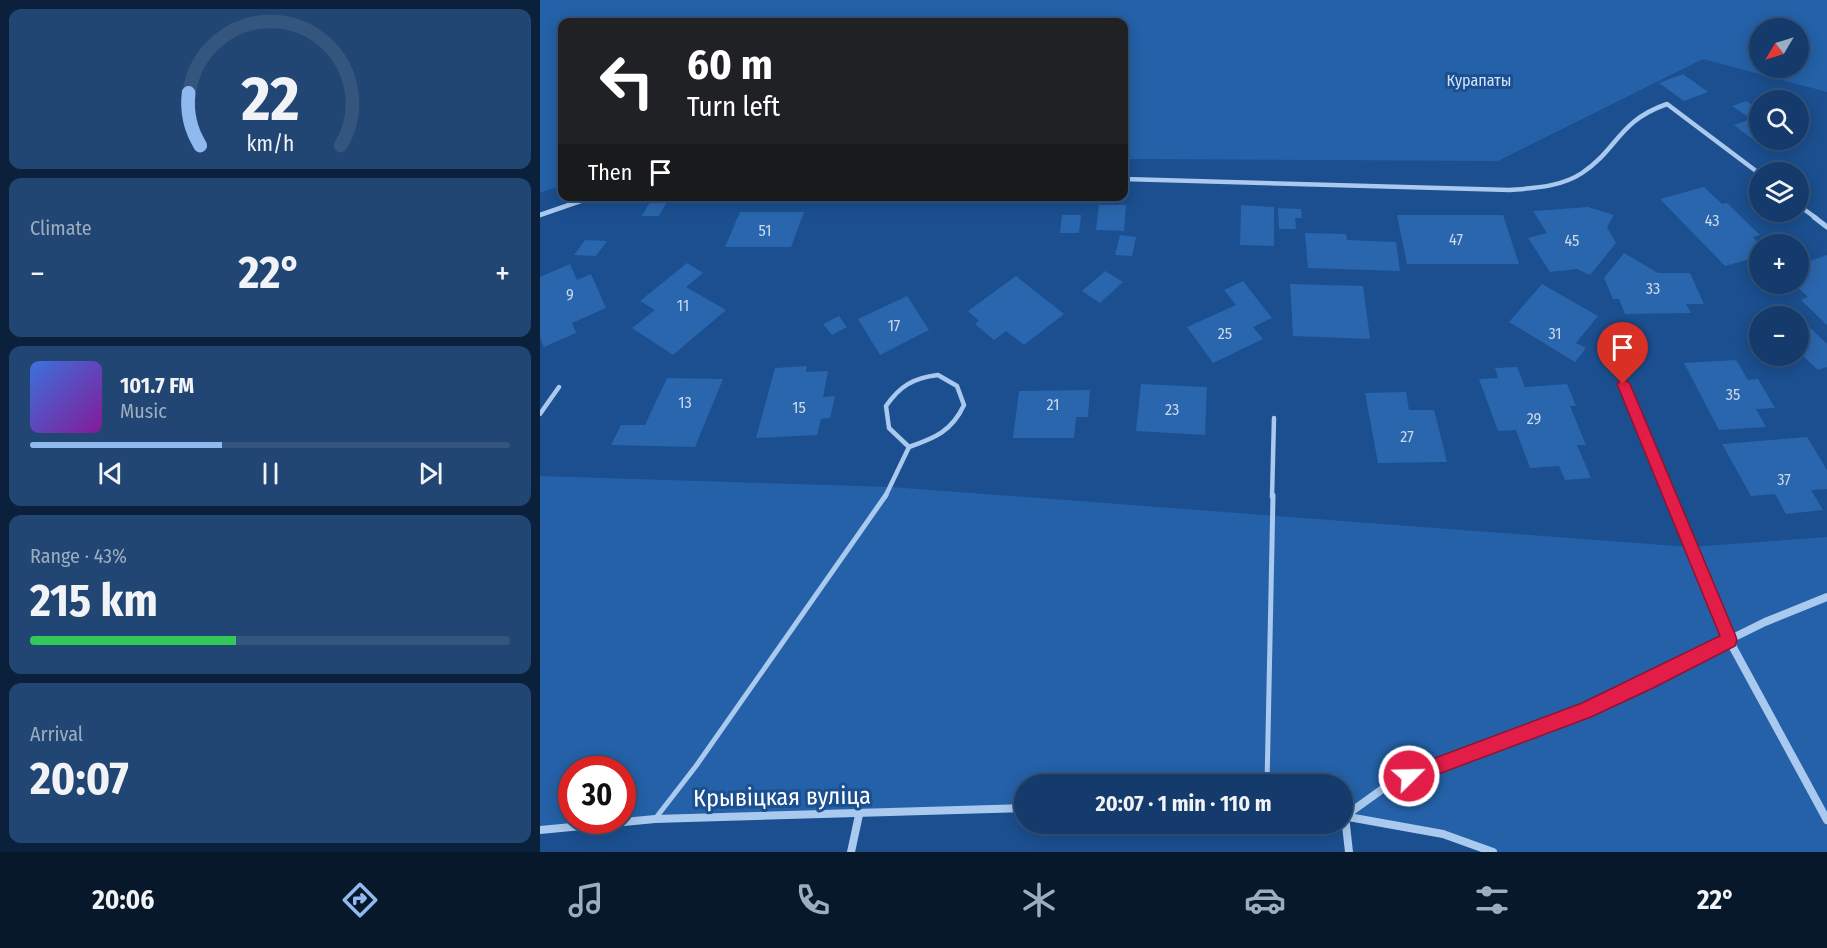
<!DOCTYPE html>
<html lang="en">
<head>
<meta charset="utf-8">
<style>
	:root { --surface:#143b6b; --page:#214673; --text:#f1f3f6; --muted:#9dadc1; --line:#33557e; --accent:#90b9f0 }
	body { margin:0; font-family:"Fira Sans Condensed",sans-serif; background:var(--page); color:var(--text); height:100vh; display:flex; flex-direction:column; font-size:22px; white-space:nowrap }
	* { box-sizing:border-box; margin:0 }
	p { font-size:20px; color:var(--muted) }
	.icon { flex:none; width:33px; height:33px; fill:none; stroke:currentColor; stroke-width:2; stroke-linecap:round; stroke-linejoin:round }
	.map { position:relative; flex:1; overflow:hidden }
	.sheet { display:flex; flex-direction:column; gap:9px; padding:9px; background:#0b203b; width:540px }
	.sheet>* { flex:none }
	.top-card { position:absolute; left:18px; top:18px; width:570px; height:183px; border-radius:12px; box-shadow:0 3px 15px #0003,0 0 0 2px var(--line); background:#202124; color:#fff; overflow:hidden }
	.needle { width:39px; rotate:232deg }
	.fabs { position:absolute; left:1209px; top:18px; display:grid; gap:12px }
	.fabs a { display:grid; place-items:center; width:60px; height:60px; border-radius:50%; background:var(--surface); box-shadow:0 3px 15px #0003,0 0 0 2px var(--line); font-size:30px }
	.speed { position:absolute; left:18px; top:756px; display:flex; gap:12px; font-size:30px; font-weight:700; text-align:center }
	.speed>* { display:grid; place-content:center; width:78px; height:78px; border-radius:50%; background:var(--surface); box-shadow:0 3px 15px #0003,0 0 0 2px var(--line); line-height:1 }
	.speed .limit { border:9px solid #d22; background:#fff; color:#111 }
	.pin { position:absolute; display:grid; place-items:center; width:51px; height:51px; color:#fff; margin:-62px -26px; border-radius:50% 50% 50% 0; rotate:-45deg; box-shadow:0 0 6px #0007 }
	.pin .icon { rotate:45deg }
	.me { position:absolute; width:66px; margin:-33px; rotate:67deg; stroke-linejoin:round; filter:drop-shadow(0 0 4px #0008) }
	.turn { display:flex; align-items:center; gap:21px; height:126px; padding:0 30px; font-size:27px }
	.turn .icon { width:78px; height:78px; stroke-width:2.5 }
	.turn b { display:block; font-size:42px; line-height:51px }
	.then { display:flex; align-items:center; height:57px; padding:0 30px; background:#0003; gap:12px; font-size:22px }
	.big { font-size:45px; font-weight:700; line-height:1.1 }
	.sheet .widget { flex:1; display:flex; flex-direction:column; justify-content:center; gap:9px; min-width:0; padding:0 21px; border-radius:12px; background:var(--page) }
	.sheet .dial { align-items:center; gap:0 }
	.dial svg { height:156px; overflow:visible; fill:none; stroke:var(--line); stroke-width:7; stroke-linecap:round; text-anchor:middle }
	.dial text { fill:var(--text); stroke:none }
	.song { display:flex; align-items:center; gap:18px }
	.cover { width:72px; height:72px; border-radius:9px; background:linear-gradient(135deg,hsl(220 70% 55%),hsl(290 70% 35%)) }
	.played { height:6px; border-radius:3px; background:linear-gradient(90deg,var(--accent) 40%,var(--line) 40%) }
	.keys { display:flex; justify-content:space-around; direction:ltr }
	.heat { display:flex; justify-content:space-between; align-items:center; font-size:33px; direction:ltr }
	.charge { height:9px; border-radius:4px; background:linear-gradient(90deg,#34c759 43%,var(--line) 0) }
	.trip { position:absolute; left:474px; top:774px; width:339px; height:60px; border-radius:30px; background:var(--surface); box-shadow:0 3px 15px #0003,0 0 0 2px var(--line); font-weight:700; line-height:60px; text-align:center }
	.tabs { display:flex; height:96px; justify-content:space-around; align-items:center; background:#08182b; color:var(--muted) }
	.tabs .icon { width:42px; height:42px }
	.tabs .current { color:var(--accent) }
	.tabs b { font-size:27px; color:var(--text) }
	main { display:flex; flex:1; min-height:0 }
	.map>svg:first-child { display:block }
</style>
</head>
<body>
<main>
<section class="sheet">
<div class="widget dial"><svg viewBox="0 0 100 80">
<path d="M14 69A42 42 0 1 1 86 69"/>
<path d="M14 69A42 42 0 0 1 8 42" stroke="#90b9f0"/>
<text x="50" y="56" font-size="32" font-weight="700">22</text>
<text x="50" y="72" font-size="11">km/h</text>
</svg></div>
<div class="widget"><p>Climate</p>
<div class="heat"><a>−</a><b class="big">22°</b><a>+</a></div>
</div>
<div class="widget">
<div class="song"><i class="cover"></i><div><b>101.7 FM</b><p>Music</p></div></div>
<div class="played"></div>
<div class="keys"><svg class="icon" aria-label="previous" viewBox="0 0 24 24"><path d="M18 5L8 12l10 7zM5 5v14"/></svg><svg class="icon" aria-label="pause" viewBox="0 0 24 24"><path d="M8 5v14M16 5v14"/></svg><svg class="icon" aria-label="next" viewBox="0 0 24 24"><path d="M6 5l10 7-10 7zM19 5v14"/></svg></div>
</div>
<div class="widget"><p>Range · 43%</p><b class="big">215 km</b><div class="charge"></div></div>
<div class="widget"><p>Arrival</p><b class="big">20:07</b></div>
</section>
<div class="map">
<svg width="1287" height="852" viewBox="0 0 1287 852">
	<rect width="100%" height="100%" fill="#1b4f8f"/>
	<!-- green -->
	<g fill="#2461a8" fill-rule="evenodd">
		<path d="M0 0H1287V92L1163 59 958 161 584 159V22H22V185L0 193ZM1220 28H1258V68H1220Z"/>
		<path d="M0 476 352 487 1150 547 1287 537V811H1284L1287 820V852H953L903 834 803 816 802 784H484V808L115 819 0 830ZM32 770H82V820H32Z"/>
	</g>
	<!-- building -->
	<g fill="#2a66ad">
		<polygon points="1143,74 1168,92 1144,101 1119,83"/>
		<polygon points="1206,101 1220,110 1220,140 1254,140 1248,142 1252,145 1236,152 1231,149 1227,150 1194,125 1211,119 1192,106"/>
		<polygon points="1164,187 1182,204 1187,203 1220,235 1213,237 1220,244 1220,256 1185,266 1120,199"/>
		<polygon points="112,198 129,198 119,216 102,216"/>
		<polygon points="559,205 586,205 584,231 556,230"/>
		<polygon points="701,205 734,207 734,246 700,245"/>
		<polygon points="1048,207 1074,215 1067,227 1076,243 1050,275 1037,269 1010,272 988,238 1007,233 993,211"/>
		<polygon points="738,208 761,209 762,218 755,218 756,229 739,229"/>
		<polygon points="200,212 264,212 251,247 185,247"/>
		<polygon points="522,215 541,215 539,233 520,233"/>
		<polygon points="857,215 963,215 979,264 867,264"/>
		<polygon points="765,233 806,234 807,240 856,242 860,271 768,268"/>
		<polygon points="580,235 596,237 592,256 575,255"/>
		<polygon points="45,240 67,241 56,256 34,255"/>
		<polygon points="1084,253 1118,273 1150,273 1164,304 1146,304 1151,313 1085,314 1079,299 1073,299 1064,278"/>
		<polygon points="1287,255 1287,325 1261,300 1268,297 1254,284 1258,284 1258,265"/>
		<polygon points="147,263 163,273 146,287 186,310 133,355 92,328 115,310 100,301"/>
		<polygon points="30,264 37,280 51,274 66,308 32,323 36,333 4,347 0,338 0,277"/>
		<polygon points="565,271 583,282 560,303 542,291"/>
		<polygon points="476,276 524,314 484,345 466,331 454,340 435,324 439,321 428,311"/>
		<polygon points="703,281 732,318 713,327 723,339 673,363 647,327 696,305 684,290"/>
		<polygon points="750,284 823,286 830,339 753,336"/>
		<polygon points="1002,284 1058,316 1036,343 1046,348 1035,362 969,322"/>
		<polygon points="367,296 389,330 340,355 318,319"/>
		<polygon points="299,316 307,327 292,335 283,324"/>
		<polygon points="1264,322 1287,344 1287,367 1278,370 1258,351 1258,324"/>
		<polygon points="1093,333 1107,342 1097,353 1083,345"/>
		<polygon points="1196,360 1208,380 1218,379 1235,408 1216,409 1226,427 1179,430 1144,363"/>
		<polygon points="267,366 266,372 288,371 283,397 295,396 290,418 281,419 277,435 216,438 235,368"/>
		<polygon points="977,367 985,387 1027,384 1036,406 1030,406 1046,445 1037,445 1051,478 1025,480 1019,466 990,468 976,430 958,431 939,379 958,378 955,368"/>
		<polygon points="127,378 183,379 155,447 71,445 81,425 105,425"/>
		<polygon points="601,384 667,387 665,435 596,431"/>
		<polygon points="550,390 548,417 536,417 534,438 473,438 479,391"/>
		<polygon points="866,392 869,410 894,410 907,462 838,463 825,393"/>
		<polygon points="1267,437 1287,470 1287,489 1271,490 1283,510 1246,514 1235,494 1211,496 1182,444"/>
	</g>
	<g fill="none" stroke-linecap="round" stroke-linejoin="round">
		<!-- service-far1 -->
		<g stroke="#a9c9ee" stroke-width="4.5">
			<path d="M398 375 417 386 424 405C412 431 395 438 369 447L349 428 346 406C360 386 373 378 398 375Z"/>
			<polyline points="1083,384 1130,497"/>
			<polyline points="0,414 19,387"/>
			<polyline points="345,497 369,447"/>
			<polyline points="732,497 734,418"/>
		</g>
		<!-- service -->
		<g stroke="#a9c9ee" stroke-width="5">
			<polyline points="1129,495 1189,640"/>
			<polyline points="727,784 733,495"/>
			<polyline points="115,819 156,766 346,495"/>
		</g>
		<!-- minor-far2 -->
		<g stroke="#a9c9ee" stroke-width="4.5">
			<path d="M584 179 970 190C994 188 1021 187 1042 173 1078 149 1078 121 1127 104L1220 174"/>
			<polyline points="1258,205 1276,218"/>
			<polyline points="0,215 55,196"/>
		</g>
		<!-- minor-far1 -->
		<polyline stroke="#a9c9ee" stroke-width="5" points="1274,217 1287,227"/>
		<!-- minor -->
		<g stroke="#a9c9ee" stroke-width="8">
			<polyline points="1189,640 1287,820"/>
			<polyline points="803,816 903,834 953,852"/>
			<polyline points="805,816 844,788 874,774 1047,710 1225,622 1287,597"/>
			<polyline points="805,816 809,852"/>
			<polyline points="0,830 115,819 484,808"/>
			<polyline points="311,852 319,815"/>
		</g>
	</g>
	<!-- route -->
	<polygon fill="#e11d48" stroke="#92132f" stroke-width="1.5" points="1083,378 1090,384 1195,634 1197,640 1195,646 1113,688 1051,717 869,785 863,782 861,776 863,770 1042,703 1180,636 1077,384"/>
	<g text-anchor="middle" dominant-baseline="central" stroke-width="6" stroke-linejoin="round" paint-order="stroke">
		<!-- far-park labels -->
		<g font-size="16" fill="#cfe3fa" stroke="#1b4f8f">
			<text x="939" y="80">Курапаты</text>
		</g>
		<!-- number labels -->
		<g font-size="16" fill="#cad9ea">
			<text x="1172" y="220">43</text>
			<text x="225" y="230">51</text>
			<text x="916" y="239">47</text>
			<text x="1032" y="240">45</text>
			<text x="1113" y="288">33</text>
			<text x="30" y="294">9</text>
			<text x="143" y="305">11</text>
			<text x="354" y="325">17</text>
			<text x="685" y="333">25</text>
			<text x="1015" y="333">31</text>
			<text x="1193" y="394">35</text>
			<text x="145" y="402">13</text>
			<text x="513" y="404">21</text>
			<text x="259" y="407">15</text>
			<text x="632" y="409">23</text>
			<text x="994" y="418">29</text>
			<text x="867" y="436">27</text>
			<text x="1244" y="479">37</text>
		</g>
		<!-- near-street labels -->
		<g font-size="24" fill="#fff" stroke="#1b4f8f">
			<text transform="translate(242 797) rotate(-1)">Крывіцкая вуліца</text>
		</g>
	</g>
</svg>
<div class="fabs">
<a><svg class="needle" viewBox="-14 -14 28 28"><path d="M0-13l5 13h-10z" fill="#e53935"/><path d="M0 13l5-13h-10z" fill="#9dadc1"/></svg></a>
<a><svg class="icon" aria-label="search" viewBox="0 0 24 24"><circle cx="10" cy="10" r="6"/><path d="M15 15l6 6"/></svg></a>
<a><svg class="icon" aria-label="layers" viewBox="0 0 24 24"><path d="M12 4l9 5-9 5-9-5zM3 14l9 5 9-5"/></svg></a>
<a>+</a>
<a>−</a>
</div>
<div class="speed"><div class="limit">30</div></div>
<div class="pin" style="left:1083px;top:384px;background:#d93025"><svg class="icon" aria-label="arrive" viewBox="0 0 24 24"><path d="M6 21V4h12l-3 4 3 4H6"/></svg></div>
<svg class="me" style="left:869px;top:776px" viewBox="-20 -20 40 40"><circle r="17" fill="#e11d48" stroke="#fff" stroke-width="3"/><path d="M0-11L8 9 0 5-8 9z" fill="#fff"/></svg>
<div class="trip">20:07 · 1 min · 110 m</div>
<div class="top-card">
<div class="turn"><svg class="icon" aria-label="left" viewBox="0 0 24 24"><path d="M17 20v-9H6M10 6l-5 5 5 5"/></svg><div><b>60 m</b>Turn left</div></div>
<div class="then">Then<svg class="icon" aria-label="arrive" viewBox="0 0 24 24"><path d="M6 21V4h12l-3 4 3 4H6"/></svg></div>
</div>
</div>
</main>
<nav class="tabs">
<b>20:06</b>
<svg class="icon current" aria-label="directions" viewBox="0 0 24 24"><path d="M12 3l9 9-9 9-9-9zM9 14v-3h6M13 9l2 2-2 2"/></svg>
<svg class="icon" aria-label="music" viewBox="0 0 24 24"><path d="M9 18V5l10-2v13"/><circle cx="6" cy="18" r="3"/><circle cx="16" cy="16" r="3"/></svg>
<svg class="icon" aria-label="phone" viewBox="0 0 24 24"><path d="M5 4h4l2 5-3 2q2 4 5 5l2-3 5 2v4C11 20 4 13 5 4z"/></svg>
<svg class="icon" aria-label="climate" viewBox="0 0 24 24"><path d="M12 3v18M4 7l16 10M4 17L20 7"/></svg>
<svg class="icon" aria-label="car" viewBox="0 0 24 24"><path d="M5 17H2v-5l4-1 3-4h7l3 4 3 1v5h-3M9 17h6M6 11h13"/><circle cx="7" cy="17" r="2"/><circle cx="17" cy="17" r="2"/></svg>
<svg class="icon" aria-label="filters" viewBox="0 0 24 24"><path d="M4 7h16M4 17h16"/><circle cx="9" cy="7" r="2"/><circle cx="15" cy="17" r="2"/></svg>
<b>22°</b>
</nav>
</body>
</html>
